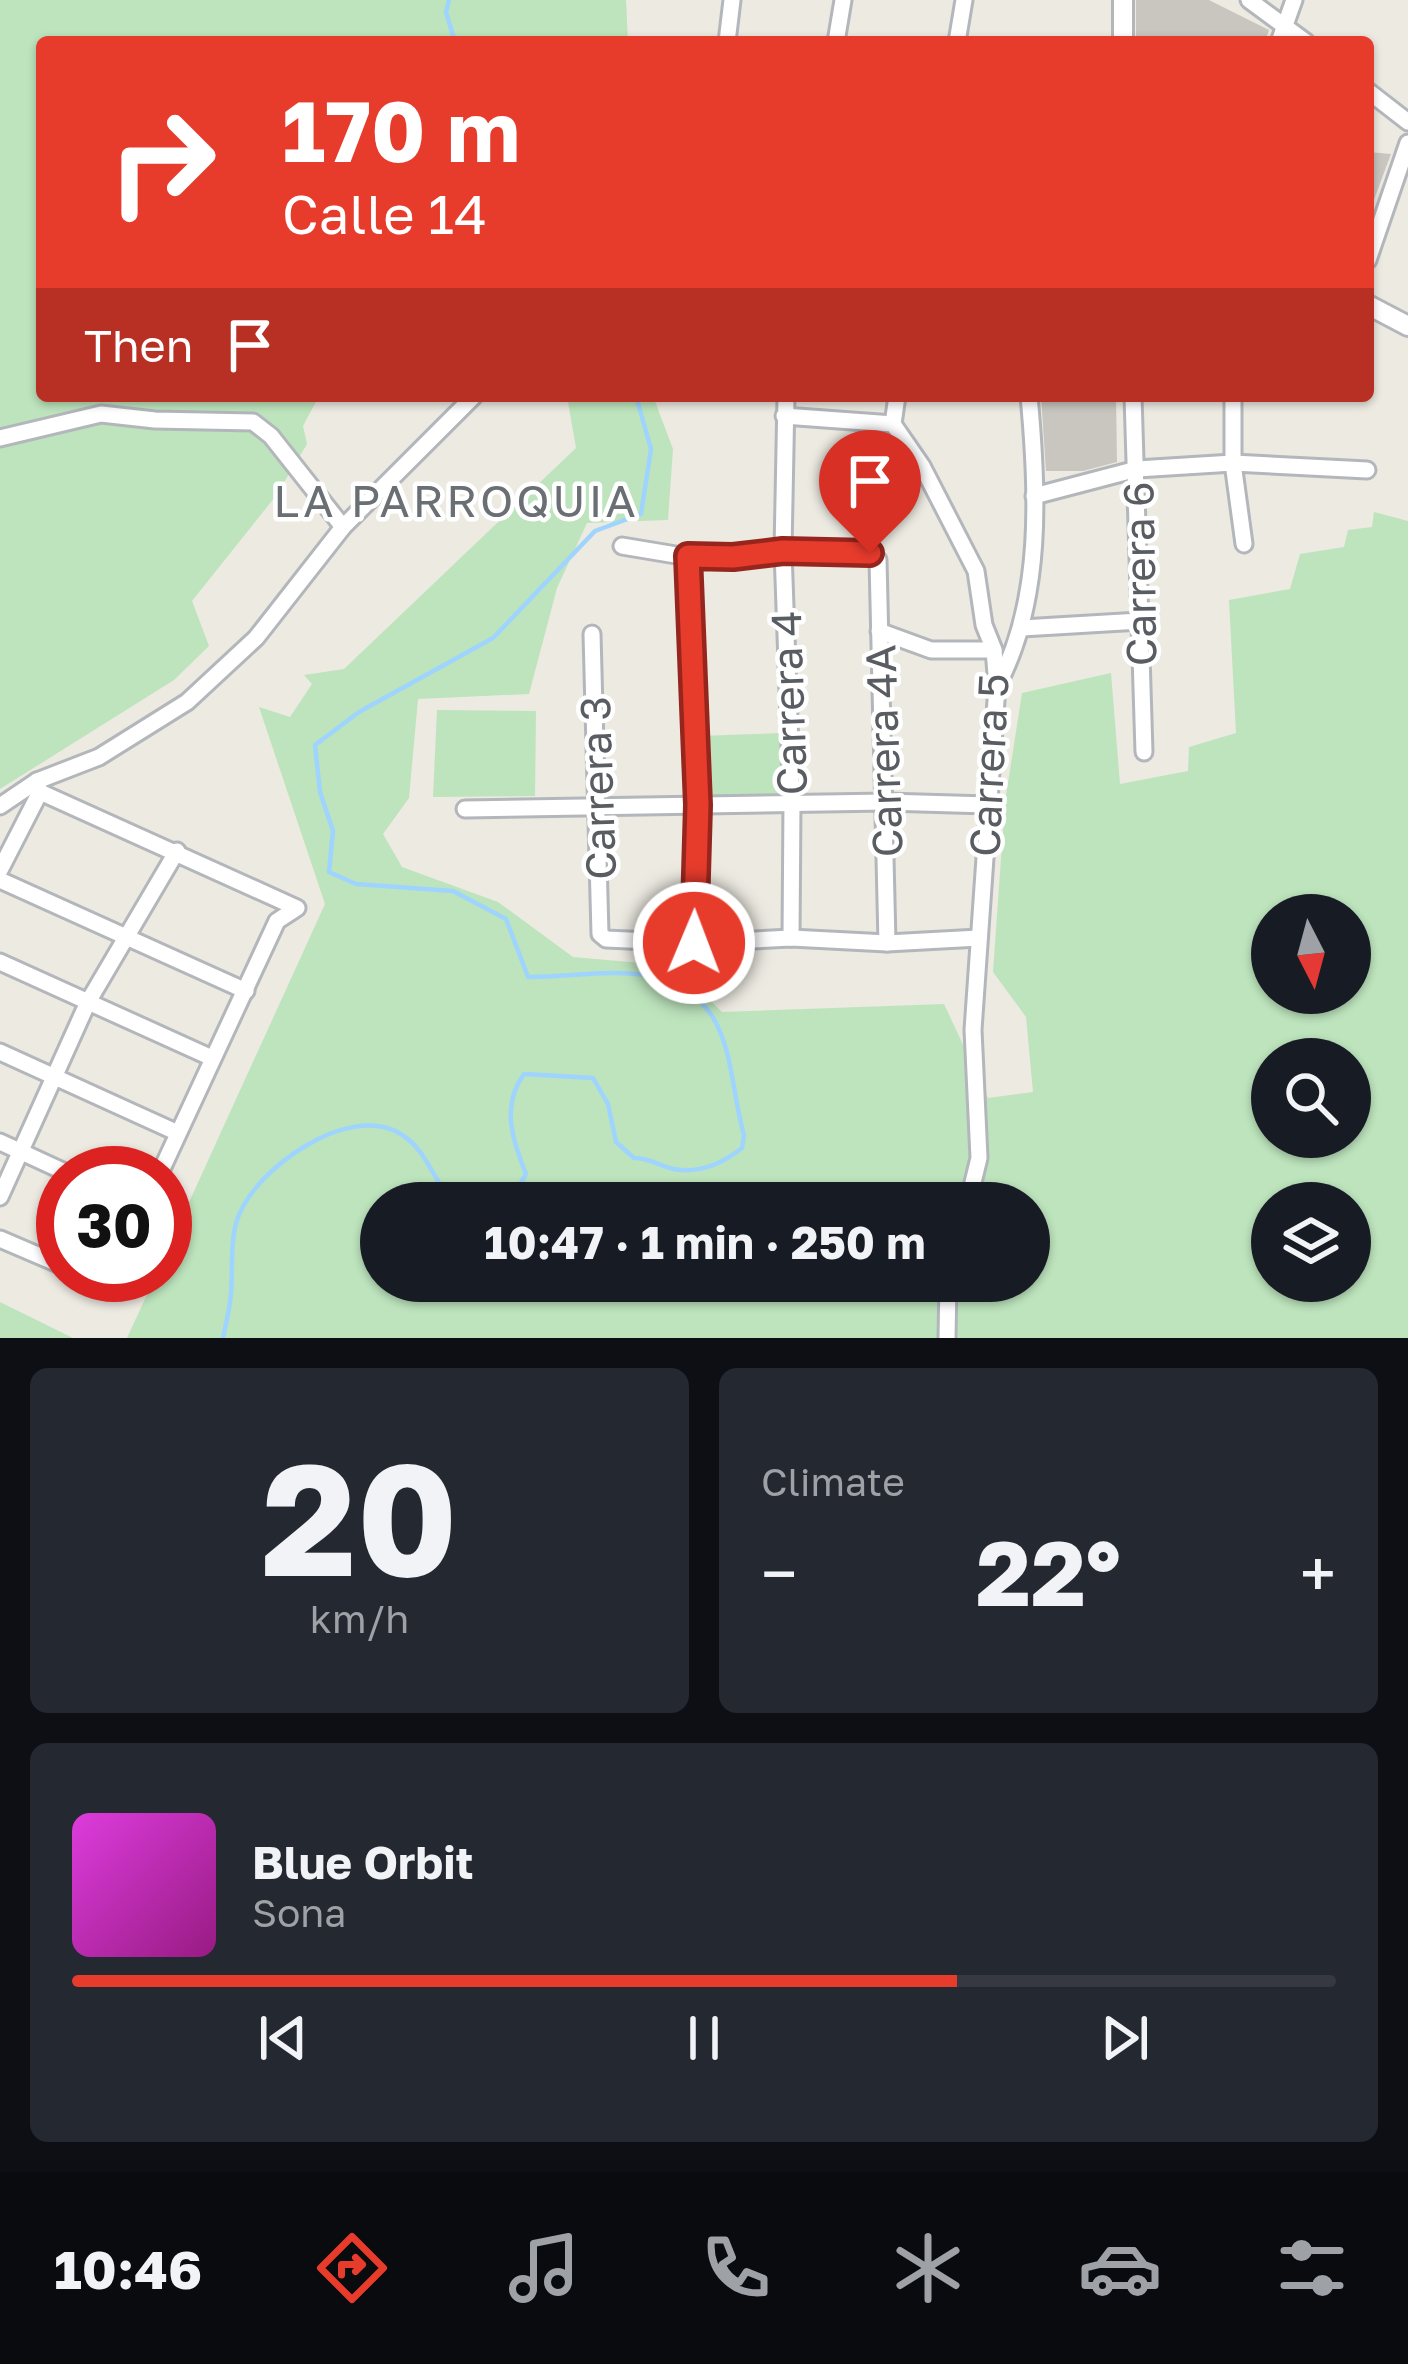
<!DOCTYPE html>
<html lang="en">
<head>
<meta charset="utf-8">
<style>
	:root { --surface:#171b24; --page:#242831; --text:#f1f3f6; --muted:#9ea1a6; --line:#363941; --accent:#e73b2c }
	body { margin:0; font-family:"Golos Text",sans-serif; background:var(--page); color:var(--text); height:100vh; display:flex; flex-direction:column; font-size:45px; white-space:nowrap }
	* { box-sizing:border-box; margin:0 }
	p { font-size:39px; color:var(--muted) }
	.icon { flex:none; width:66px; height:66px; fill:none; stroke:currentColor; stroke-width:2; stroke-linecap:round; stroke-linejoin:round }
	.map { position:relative; height:1338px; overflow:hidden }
	.panel { display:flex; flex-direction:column; gap:30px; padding:30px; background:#0d0f14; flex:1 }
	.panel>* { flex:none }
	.top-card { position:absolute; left:36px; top:36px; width:1338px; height:366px; border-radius:12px; box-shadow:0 3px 9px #0004; background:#e73b2c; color:#fff; overflow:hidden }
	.needle { width:78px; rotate:174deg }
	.fabs { position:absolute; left:1251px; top:894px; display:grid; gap:24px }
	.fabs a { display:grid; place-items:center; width:120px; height:120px; border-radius:50%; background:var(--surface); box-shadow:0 3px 9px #0004; font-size:60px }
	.speed { position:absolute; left:36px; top:1146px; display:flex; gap:24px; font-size:60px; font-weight:700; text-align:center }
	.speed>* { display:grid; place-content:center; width:156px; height:156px; border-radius:50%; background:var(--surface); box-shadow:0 3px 9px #0004; line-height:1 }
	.speed .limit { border:18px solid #d22; background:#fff; color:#111 }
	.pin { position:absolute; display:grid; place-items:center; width:102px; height:102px; color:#fff; margin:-123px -51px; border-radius:50% 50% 50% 0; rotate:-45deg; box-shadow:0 0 12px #0007 }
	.pin .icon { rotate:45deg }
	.me { position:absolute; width:132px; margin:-66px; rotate:1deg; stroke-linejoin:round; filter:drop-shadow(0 0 9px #0008) }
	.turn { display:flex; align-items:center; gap:42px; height:252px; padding:0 48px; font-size:54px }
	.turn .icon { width:156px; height:156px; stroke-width:2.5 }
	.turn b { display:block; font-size:84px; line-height:102px }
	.then { display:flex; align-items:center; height:114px; padding:0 48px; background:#0003; gap:24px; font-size:45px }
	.big { font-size:90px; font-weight:700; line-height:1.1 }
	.panel .widget { flex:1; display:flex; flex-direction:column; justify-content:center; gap:18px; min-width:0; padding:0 42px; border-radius:18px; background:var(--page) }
	.panel .dial { align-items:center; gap:0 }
	.dial b { font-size:156px; line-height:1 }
	.song { display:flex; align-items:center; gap:36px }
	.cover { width:144px; height:144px; border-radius:18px; background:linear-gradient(135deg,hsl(300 70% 55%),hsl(310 70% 35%)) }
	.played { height:12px; border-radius:6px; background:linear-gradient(90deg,var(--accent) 70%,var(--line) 70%) }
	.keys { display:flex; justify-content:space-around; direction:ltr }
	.heat { display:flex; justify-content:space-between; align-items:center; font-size:66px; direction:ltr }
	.panel .tiles { flex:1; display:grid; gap:30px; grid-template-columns:1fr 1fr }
	.widget:last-child { grid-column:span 2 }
	.trip { position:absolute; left:360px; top:1182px; width:690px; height:120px; border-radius:60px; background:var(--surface); box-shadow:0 3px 9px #0004; font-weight:700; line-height:120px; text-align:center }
	.tab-bar { display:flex; height:192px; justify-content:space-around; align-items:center; background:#090b0e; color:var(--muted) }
	.tab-bar .icon { width:84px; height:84px }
	.tab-bar .active { color:var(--accent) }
	.tab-bar b { font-size:54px; color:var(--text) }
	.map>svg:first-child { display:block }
</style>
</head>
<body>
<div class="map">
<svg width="1408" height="1338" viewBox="0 0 1408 1338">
	<rect width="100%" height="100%" fill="#eceae1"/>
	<!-- green -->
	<g fill="#bde4bd" fill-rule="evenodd">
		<polygon points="0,0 626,0 628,42 42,42 42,396 319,396 303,426 307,444 275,497 192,601 209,646 174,680 0,789"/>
		<path d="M567 396H653L673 449 668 520 587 523 557 588 529 694 418 699 409 798 383 834 402 867 498 902 573 957 675 966 722 1012 944 1004 988 1098 1033 1092 1026 1017 993 972 1005 802 1022 693 1111 673 1120 784 1188 771 1189 747 1236 733 1229 600 1290 589 1300 554 1344 547 1348 530 1372 527 1374 512 1408 521V1338H127L156 1275H165V1255L325 904 259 707 290 717 312 684 304 675 344 669 576 448ZM1272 915H1350V993H1272ZM1272 1059H1350V1137H1272ZM381 1203H1029V1281H381ZM1272 1203H1350V1281H1272Z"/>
		<polygon points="437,710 536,711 535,796 433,797"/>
		<polygon points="782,733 785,796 699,798 698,736"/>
		<polygon points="0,1302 73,1338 0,1338"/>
	</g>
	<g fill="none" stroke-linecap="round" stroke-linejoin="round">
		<!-- stream -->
		<g stroke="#9fd4fe" stroke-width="4.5">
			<polyline points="449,0 446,12 455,42"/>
			<path d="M509 1203 526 1174C512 1139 501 1106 524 1074L593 1078 608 1104 616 1142 634 1158C651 1158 659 1166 674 1169 700 1174 723 1163 742 1148L744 1135C733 1098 733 1049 712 1016 670 953 590 978 528 977L506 919 453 891 356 884 329 872 333 831 320 792 315 745 359 712 493 638 595 531 641 514 651 449 636 396"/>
			<path d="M223 1338C226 1323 230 1308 231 1293 233 1269 230 1242 237 1220 253 1170 347 1103 399 1133 429 1150 432 1182 455 1203"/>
		</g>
	</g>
	<!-- building -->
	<g fill="#c9c6c0">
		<polygon points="1136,0 1209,0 1269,30 1265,42 1136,42"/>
		<polygon points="1368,152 1391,154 1369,213 1368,212"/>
		<polygon points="1041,396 1116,396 1117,462 1083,471 1046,471"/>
	</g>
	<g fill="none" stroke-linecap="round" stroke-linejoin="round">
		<!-- minor casing -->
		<g stroke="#b3b7bb" stroke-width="21">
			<g id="minor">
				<polyline points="1249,0 1306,42"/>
				<polyline points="727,42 732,0"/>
				<polyline points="836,42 843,0"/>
				<polyline points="957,42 964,0"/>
				<polyline points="1279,42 1294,0"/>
				<polyline points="1368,91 1408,122"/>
				<polyline points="1368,260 1408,143"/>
				<polyline points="786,396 783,551 792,803 791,938"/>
				<polyline points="897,396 893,424 922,466 976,571 984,625 994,650 997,686 973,1030 979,1158 968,1203"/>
				<polyline points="1133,396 1144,752"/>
				<polyline points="1233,396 1233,463 1244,544"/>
				<polyline points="784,416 893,424"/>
				<polyline points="0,438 101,414 155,420 253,422 271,436 343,527"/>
				<polyline points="1034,496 1137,469 1233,463 1367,470"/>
				<polyline points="622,546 688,557 733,557 783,551 870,553 878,560 887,943"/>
				<polyline points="688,557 697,805 694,943"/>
				<polyline points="1022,628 1140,621"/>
				<polyline points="879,631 931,650 994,650"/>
				<polyline points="592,634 600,934 606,939 694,943 791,938 887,943 979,938"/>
				<path d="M997 686C1043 601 1038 491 1029 396"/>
				<polyline points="37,781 40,792 297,908 277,921 160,1173"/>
				<polyline points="0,806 37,781 99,757 187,702 256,638 343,527 474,396"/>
				<polyline points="465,809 886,802 988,805"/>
				<polyline points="0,870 40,792"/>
				<polyline points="0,880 246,991"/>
				<polyline points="0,962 212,1058"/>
				<polyline points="0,1052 178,1133"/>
				<polyline points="0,1142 67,1173"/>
				<polyline points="0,1197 88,1002 177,851"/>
				<polyline points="0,1239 63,1266"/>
				<polyline points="85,1275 105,1282 113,1275"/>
				<polyline points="947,1338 948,1281"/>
			</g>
		</g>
		<!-- tertiary casing -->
		<g stroke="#b3b7bb" stroke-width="24">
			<g id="tertiary">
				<polyline points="1123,0 1123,42"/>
				<polyline points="1368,305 1408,326"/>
			</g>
		</g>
		<!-- minor -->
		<use href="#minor" stroke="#fff" stroke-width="15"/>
		<!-- tertiary -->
		<use href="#tertiary" stroke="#fff" stroke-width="18"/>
	</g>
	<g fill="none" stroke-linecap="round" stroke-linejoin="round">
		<!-- route casing -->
		<g stroke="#96261d" stroke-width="30">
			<polyline id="route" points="694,943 698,805 688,556 733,557 783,551 870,553"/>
		</g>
		<!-- route -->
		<use href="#route" stroke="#e73b2c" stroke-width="21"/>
	</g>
	<g text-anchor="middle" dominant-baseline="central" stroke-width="9" stroke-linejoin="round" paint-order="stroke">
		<!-- street labels -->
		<g font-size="42" fill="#595d62" stroke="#fff">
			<text transform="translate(1139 574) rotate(-91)">Carrera 6</text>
			<text transform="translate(788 703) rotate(-92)">Carrera 4</text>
			<text transform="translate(883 751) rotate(-92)">Carrera 4A</text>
			<text transform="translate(988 765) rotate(-87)">Carrera 5</text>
			<text transform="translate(597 788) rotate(-92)">Carrera 3</text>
		</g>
		<!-- neighbourhood labels -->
		<g font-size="45" letter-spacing="3" fill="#6a6f74" stroke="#fff">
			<text x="456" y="500">LA PARROQUIA</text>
		</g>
	</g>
</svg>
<div class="fabs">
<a><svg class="needle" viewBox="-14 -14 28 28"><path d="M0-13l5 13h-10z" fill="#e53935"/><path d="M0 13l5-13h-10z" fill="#9ea1a6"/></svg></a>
<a><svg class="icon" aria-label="search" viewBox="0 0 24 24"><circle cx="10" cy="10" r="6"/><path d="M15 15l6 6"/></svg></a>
<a><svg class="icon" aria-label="layers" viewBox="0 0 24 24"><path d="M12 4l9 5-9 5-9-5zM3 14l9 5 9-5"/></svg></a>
</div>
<div class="speed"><div class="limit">30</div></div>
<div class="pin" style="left:870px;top:553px;background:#d93025"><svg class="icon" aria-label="arrive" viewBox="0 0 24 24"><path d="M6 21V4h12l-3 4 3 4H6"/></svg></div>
<svg class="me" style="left:694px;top:943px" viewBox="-20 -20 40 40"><circle r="17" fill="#e73b2c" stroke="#fff" stroke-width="3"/><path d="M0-11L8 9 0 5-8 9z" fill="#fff"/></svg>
<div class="trip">10:47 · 1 min · 250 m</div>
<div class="top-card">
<div class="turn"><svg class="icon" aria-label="right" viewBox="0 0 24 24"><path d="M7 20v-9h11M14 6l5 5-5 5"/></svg><div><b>170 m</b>Calle 14</div></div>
<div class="then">Then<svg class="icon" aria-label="arrive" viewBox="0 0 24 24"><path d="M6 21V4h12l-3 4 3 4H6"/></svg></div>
</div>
</div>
<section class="panel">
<div class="tiles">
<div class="widget dial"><b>20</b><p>km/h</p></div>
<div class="widget"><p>Climate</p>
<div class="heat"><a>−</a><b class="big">22°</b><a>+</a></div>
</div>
<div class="widget">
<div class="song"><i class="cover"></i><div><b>Blue Orbit</b><p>Sona</p></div></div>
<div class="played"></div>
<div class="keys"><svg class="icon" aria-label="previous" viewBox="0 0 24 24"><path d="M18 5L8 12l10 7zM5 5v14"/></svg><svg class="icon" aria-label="pause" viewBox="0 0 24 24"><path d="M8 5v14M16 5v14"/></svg><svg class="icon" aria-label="next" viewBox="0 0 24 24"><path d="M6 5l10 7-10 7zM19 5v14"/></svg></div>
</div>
</div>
</section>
<nav class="tab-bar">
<b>10:46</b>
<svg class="icon active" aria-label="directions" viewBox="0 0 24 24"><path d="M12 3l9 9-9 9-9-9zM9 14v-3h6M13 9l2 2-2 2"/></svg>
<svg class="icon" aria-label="music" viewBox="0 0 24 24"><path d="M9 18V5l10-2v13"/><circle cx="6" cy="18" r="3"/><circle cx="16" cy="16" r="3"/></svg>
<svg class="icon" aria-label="phone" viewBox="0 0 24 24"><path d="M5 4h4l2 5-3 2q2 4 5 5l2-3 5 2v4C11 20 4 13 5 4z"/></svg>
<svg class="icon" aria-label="climate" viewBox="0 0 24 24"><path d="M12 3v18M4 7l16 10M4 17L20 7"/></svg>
<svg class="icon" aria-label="car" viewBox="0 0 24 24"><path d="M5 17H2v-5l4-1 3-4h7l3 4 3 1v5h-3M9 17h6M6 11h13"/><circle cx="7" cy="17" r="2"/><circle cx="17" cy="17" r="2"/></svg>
<svg class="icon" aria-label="filters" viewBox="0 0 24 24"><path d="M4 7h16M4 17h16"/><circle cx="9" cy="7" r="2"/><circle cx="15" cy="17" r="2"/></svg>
</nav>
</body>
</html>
